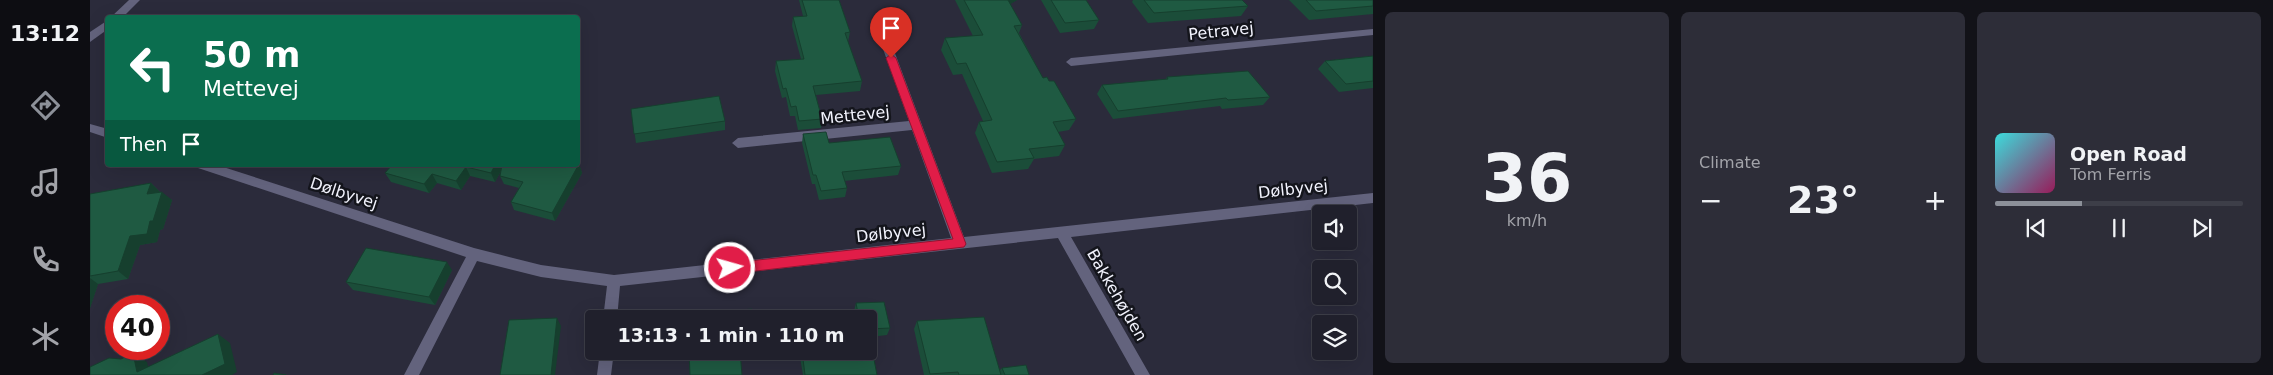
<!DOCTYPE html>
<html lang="en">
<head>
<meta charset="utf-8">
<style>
	:root { --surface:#20202c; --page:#2d2d38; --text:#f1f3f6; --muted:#a2a3a9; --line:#3d3e48; --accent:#8c9099 }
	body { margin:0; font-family:"DejaVu Sans",sans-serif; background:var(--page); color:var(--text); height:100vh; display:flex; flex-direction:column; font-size:19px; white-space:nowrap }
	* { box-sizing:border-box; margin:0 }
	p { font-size:16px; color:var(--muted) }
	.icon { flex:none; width:28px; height:28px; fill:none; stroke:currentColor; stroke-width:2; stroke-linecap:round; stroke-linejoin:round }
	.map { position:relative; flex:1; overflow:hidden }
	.side { display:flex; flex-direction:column; gap:12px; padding:12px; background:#121218; width:900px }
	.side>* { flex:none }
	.guide { position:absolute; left:15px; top:15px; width:475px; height:152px; border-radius:5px; box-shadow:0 5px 20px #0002,0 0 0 1px var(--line); background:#0b6e4f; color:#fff; overflow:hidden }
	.buttons { position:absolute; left:1222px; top:205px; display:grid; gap:10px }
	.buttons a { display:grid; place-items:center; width:45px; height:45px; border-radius:5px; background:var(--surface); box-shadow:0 5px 20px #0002,0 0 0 1px var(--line); font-size:25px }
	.speed { position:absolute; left:15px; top:295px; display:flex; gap:10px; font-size:25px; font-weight:700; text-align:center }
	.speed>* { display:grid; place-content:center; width:65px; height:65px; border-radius:50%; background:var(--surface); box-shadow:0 5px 20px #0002,0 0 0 1px var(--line); line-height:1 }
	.speed .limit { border:8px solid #d22; background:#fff; color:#111 }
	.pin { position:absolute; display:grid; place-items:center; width:42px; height:42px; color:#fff; margin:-51px -21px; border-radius:50% 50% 50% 0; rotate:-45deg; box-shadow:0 0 5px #0007 }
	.pin .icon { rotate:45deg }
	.me { position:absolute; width:55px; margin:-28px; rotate:84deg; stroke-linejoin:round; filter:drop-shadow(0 0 4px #0008) }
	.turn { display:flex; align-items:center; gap:18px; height:105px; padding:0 15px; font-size:22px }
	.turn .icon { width:65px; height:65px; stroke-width:2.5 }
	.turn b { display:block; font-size:35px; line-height:42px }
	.then { display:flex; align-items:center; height:48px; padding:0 15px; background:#0003; gap:10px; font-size:19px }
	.big { font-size:38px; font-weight:700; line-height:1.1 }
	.side .tile { flex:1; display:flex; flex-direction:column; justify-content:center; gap:8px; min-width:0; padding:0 18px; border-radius:8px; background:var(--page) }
	.side .dial { align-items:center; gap:0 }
	.dial b { font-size:65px; line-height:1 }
	.song { display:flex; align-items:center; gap:15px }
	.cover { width:60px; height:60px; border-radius:8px; background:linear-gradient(135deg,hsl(180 70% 55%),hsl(330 70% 35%)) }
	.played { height:5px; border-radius:2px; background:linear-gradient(90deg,var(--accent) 35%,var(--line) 35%) }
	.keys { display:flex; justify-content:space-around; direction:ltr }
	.heat { display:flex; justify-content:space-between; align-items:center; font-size:28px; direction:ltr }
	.side .tiles { flex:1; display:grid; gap:12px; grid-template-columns:repeat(3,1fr) }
	.trip { position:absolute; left:495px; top:310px; width:292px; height:50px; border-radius:5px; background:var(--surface); box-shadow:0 5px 20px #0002,0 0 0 1px var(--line); font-weight:700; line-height:50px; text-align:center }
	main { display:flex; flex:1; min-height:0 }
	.tab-bar { display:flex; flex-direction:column; width:90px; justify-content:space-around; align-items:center; background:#0d0d12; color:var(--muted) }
	.tab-bar .icon { width:35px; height:35px }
	.tab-bar .active { color:var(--accent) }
	.tab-bar b { font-size:22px; color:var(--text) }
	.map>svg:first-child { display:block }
</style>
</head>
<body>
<main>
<nav class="tab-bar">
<b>13:12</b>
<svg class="icon active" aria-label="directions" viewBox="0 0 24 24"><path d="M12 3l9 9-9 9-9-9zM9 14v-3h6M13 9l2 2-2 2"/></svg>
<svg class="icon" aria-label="music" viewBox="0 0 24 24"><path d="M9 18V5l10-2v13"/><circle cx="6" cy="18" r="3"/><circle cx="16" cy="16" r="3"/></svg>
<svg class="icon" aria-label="phone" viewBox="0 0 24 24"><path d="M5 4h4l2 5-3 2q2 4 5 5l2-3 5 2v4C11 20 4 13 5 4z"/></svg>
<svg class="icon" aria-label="climate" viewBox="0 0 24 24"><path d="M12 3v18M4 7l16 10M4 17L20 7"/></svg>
</nav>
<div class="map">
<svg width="1283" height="375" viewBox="0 0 1283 375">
	<rect width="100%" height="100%" fill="#2b2b3b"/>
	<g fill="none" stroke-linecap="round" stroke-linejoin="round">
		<!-- minor -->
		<g fill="#63637d" fill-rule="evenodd">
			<polygon points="39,0 50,0 32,18 20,18"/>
			<polygon points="18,20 18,29 0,42 0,32"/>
			<polygon points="789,21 794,24 874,237 1283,193 1283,203 981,237 1060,375 1045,375 968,238 530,286 527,319 513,319 517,286 451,277 387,261 329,375 314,375 376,257 108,168 106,165 127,165 384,248 451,265 524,275 861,238 822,130 648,148 642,143 648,138 819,121 784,24"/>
			<polygon points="1283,29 1283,35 981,66 976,62 981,58"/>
			<polygon points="0,124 18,129 18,138 0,132"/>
			<polygon points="510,351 524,351 521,375 507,375"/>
		</g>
	</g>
	<!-- wall -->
	<g fill="#1b4d39">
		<polygon points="709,0 749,0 760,32 758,42 772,81 770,91 726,95 732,119 731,128 708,130 705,116 700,116 696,97 692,98 685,71 686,61 711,59 702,26 703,17 713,16"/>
		<polygon points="865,0 927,0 920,4 932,25 929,33 953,78 959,81 986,119 979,130 968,132 975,145 969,156 944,159 938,169 902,173 885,133 889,122 893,121 872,74 863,75 851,50 855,38 883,36"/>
		<polygon points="951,0 996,0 1009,20 1004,29 970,33"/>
		<polygon points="1043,0 1152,0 1158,6 1151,16 1058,23 1042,2"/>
		<polygon points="1199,0 1283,0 1283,14 1219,20"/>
		<polygon points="1283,56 1283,88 1249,92 1228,69 1235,61"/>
		<polygon points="1077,77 1180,97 1173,105 1132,109 1130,106 1023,119 1007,94 1012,85 1076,79"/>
		<polygon points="541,109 635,121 635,130 546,143"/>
		<polygon points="713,134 811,166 808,175 754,181 757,188 755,197 729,200 725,184 722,184 712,143"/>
		<polygon points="489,164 492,173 465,221 424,210 421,202 429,188 414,184 410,176 412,169 405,182 380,176 371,190 347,183 339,193 301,182 295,173 302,165"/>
		<polygon points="61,183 70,192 82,200 73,229 70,230 67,242 50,245 38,279 8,284 0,308 0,194"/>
		<polygon points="362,270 345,305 263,290 256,282"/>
		<polygon points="766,303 800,328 797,335 780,337 787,375 713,375 709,351 779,351 779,319 765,319 764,311"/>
		<polygon points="827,321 910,370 912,368 939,375 834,375 824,329"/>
		<polygon points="599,351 666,351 650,353"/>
	</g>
	<!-- shaded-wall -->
	<g fill="#163f2e">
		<polygon points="915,0 927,0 912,9"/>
		<polygon points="489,164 492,173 465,221 462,213"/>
		<polygon points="405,165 414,165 405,182 401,173"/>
		<polygon points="376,167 380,176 371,190 366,181"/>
		<polygon points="342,174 347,183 339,193 334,184"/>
		<polygon points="61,183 70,192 57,194"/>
		<polygon points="72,192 82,200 73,229 70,230 67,242 50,245 38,279 28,271 40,236 60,221"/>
		<polygon points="357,262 362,270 345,305 339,297"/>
		<polygon points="0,278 8,284 0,308"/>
		<polygon points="467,318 471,326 465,375 461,375"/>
		<polygon points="128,334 140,343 147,372 142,375 112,375"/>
		<polygon points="43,353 57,362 60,375 47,372"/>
	</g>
	<!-- building -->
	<g fill="#1f5a42" stroke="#163f2e">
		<polygon points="712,0 749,0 760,32 755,33 772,81 723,86 732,119 709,121 706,106 701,107 696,88 693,89 686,61 714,59 703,17 717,16"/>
		<polygon points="874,0 918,0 932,25 924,26 953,78 957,77 959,81 964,81 986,119 963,122 975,145 939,149 944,158 907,162 889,122 902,120 876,63 867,64 855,38 893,35"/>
		<polygon points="961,0 996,0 1009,20 975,23"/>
		<polygon points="1054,0 1152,0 1158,6 1064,13"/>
		<polygon points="1216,0 1283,0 1283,6 1226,11"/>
		<polygon points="1283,56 1283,81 1256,84 1235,61"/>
		<polygon points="1158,71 1180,97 1138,100 1136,98 1028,111 1012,85 1078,79 1077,77"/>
		<polygon points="629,96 635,121 544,134 541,109"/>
		<polygon points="736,132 739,143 800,137 811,166 752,172 757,188 731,191 726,175 723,175 713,134"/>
		<polygon points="488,164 489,164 462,213 421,202 433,182 410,176 412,165 488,165"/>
		<polygon points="302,165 405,165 401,173 376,167 366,181 342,174 334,184 295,173"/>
		<polygon points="61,183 57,194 72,192 63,221 60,221 57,234 40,236 28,271 0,276 0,194"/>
		<polygon points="276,248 357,262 339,297 256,282"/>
		<polygon points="794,302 800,328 779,329 779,319 769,319 766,303"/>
		<polygon points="662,309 663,319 640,319 640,311"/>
		<polygon points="894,317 911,375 869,375 868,372 840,374 827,321"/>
		<polygon points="467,318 461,375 410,375 419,320"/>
		<polygon points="779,333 787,375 715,375 712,351 779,351"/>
		<polygon points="128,334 135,364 112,375 0,375 0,367 19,358 31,359 43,353 47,372"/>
		<polygon points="599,351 650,351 652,375 600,375"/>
		<polygon points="936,365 939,375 915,375 912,368"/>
		<polygon points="184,373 196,375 183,375"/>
	</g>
	<!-- route -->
	<polygon fill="#e11d48" stroke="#92132f" points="801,54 806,58 876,244 874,247 640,274 635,272 633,268 635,264 640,263 863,239 796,58"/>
	<g text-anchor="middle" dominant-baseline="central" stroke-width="5" stroke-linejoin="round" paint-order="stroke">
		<!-- street labels -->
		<g font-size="16" fill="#f2f3fd" stroke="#14151c">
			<text transform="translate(1131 31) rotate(-6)">Petravej</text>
			<text transform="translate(765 115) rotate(-6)">Mettevej</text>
			<text transform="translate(1203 189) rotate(-6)">Dølbyvej</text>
			<text transform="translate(254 193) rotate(18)">Dølbyvej</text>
			<text transform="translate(801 233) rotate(-6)">Dølbyvej</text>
			<text transform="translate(1027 295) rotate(60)">Bakkehøjden</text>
		</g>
	</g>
</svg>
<div class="buttons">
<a><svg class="icon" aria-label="sound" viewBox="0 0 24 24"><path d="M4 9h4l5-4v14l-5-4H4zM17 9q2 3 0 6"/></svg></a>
<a><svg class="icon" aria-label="search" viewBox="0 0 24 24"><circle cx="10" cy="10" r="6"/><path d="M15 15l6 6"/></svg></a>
<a><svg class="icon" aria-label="layers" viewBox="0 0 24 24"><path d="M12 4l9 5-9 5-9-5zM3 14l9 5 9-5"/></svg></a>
</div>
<div class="speed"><div class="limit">40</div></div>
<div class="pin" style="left:801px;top:58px;background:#d93025"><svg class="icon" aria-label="arrive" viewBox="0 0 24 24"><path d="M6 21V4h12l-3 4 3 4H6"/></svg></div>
<svg class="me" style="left:640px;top:268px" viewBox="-20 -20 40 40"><circle r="17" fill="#e11d48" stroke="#fff" stroke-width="3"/><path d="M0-11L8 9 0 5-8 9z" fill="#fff"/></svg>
<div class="trip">13:13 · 1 min · 110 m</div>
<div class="guide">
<div class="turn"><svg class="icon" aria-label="left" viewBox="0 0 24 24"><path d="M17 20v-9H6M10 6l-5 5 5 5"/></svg><div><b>50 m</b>Mettevej</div></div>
<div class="then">Then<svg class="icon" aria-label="arrive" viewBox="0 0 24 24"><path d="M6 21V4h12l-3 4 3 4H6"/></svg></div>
</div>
</div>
<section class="side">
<div class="tiles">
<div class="tile dial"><b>36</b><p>km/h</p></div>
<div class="tile"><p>Climate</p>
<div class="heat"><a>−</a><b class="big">23°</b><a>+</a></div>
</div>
<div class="tile">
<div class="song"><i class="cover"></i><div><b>Open Road</b><p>Tom Ferris</p></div></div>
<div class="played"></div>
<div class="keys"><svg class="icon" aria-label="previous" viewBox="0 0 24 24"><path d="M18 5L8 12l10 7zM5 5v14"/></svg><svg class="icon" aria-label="pause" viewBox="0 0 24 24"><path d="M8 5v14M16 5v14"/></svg><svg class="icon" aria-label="next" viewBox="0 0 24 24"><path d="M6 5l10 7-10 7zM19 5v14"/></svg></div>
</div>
</div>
</section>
</main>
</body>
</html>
